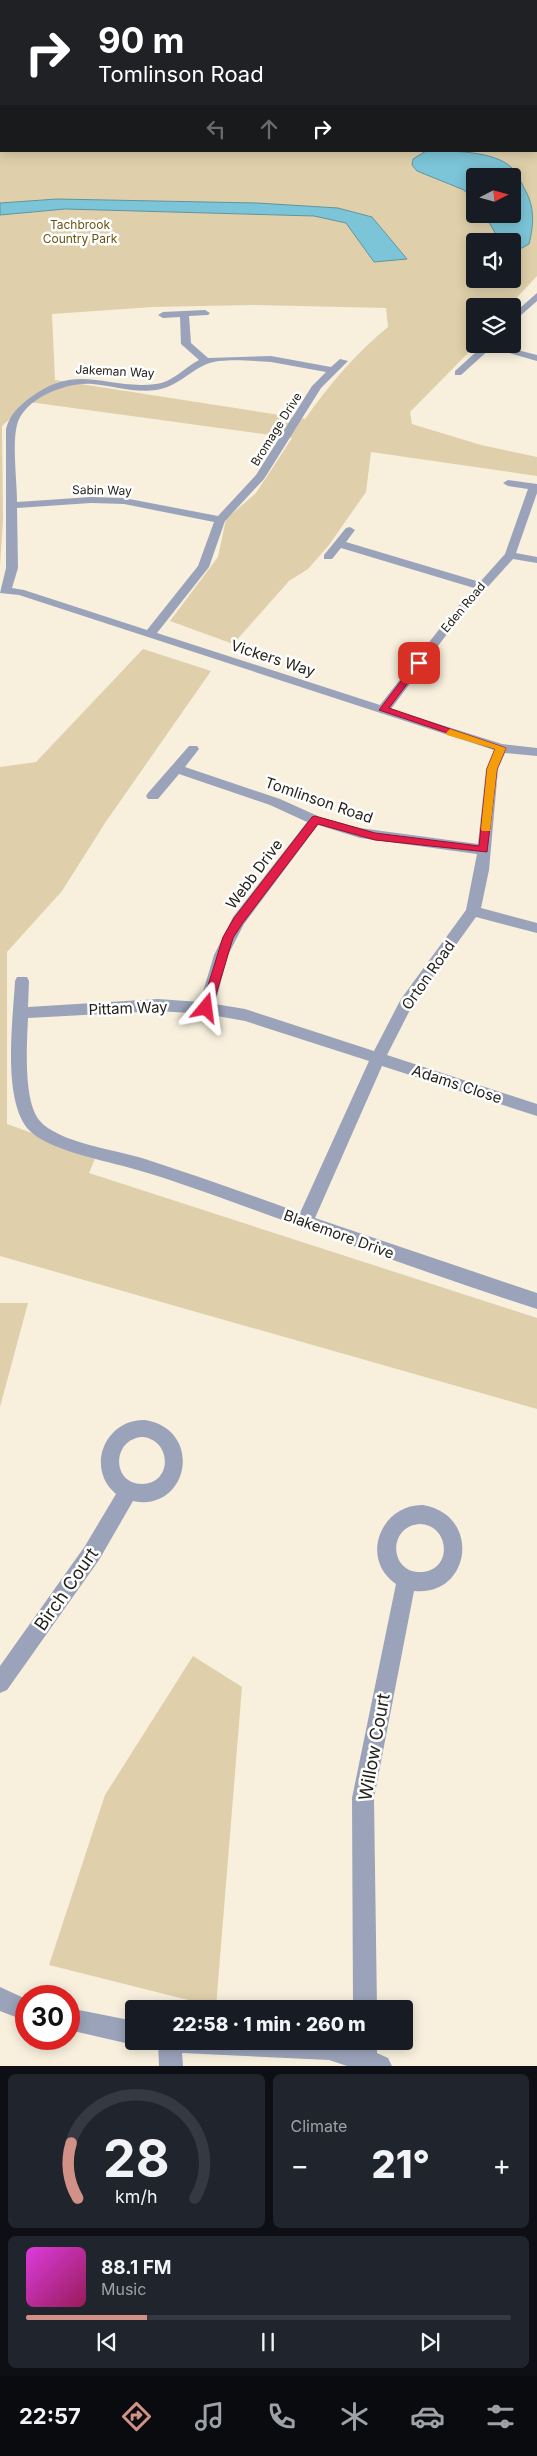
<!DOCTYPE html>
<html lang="en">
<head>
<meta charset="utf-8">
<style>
	:root { --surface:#171b24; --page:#20242c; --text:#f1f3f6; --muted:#9ea1a6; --line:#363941; --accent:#d19187 }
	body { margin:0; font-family:Inter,sans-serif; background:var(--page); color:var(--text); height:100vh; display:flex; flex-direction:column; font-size:19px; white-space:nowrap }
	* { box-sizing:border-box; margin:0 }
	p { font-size:16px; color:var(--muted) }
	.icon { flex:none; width:28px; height:28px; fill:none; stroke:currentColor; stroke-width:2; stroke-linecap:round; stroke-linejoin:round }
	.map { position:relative; height:2066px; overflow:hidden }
	.drawer { display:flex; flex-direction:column; gap:8px; padding:8px; background:#0d0f14; flex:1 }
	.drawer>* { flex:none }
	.hud { position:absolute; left:0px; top:0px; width:538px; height:152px; box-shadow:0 2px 12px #0003; background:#202124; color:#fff; overflow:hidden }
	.needle { width:32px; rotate:84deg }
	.fabs { position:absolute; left:466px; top:168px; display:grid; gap:10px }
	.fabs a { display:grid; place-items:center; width:55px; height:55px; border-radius:5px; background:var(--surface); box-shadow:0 2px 12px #0003; font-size:25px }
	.speed { position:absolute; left:15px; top:1985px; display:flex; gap:10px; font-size:25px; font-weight:700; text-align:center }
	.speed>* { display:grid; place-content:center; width:65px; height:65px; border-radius:50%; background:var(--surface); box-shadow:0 2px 12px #0003; line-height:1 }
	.speed .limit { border:8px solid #d22; background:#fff; color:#111 }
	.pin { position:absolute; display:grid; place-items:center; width:42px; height:42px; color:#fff; margin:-21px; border-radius:10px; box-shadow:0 2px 8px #0006 }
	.me { position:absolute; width:55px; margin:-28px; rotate:16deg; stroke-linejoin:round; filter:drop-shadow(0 0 4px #0008) }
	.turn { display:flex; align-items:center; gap:18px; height:105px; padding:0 15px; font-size:22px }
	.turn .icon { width:65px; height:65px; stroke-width:2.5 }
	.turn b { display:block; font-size:35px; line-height:42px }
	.lanes { display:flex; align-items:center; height:48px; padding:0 15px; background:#0003; justify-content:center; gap:25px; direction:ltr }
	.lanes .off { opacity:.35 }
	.big { font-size:38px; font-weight:800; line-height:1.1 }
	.drawer .tile { flex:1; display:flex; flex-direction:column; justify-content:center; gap:8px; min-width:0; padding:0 18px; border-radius:8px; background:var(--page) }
	.drawer .dial { align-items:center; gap:0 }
	.dial svg { height:130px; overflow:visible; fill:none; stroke:var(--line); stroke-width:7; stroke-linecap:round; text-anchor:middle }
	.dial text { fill:var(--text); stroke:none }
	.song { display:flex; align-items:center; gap:15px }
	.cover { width:60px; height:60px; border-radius:8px; background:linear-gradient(135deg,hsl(300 70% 55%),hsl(330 70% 35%)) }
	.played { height:5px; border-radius:2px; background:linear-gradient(90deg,var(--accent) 25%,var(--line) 25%) }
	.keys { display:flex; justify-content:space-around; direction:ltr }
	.heat { display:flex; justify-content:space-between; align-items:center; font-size:28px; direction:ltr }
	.drawer .tiles { flex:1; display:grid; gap:8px; grid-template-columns:1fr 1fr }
	.tile:last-child { grid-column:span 2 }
	.trip { position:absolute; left:125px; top:2000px; width:288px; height:50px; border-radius:5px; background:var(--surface); box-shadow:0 2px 12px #0003; font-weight:800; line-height:50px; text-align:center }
	.tab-bar { display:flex; height:80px; justify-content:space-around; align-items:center; background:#090b0e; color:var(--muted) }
	.tab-bar .icon { width:35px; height:35px }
	.tab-bar .selected { color:var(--accent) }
	.tab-bar b { font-size:22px; color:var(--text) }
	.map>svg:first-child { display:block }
</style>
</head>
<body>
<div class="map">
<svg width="537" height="2066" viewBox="0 0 537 2066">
	<rect width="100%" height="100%" fill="#f8f0dd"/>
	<!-- green -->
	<g fill="#dfd0ab" fill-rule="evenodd">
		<path d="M537 53V276L509 306H475V344H477L410 412 412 424 481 445 537 457V476L371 452 366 492 329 545 308 569 289 581 233 644 170 621 218 557 226 519 256 493 292 438 29 402 2 426 3 520 0 566V90L1 151H536ZM475 176H512V214H475ZM475 241H512V279H475ZM254 305 386 308 388 327C356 353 329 385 305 419L55 380 52 314 153 307Z"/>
		<polygon points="143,649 211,671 105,823 62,891 7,952 7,1124 96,1156 89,1173 537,1318 537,1409 0,1256 0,767 36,762"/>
		<polygon points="0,1303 28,1303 0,1407"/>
		<polygon points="193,1656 242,1687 216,2007 49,1965 105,1795"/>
	</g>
	<!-- water -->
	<g fill="#7cc4d7" stroke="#62949f">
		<path d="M426 151C450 151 494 150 512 168 517 173 521 181 524 188 535 206 534 224 529 244L522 248 514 249 512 241H500L484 214H512V176H475V202L464 190 417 171 412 165 413 159Z"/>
		<polygon points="57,199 257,203 338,208 372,217 407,259 374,262 346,223 314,216 65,209 0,215 0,203"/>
	</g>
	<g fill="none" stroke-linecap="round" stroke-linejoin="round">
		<!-- minor -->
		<g fill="#9ba3ba" fill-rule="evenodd">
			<polygon points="537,293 537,301 512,323 512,315"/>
			<path d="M205 310 210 313 208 315 189 316 191 343 208 358 271 356 331 367 340 359 348 361 321 388 264 479 225 521 209 567 157 633 380 705 448 618 474 588 341 548 332 559H324V555L346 528 350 527 355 530 346 542 480 582 505 554 528 489 508 486 503 483 508 480 537 484V493L516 553 537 557V563L513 559 456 622 391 709 502 744 537 748V756L505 753 498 769 489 870 481 908 537 923V933L476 917 412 1006 387 1055 537 1104V1116L382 1066 315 1218 537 1293V1309C454 1282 372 1253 291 1223 239 1205 187 1184 134 1169 107 1161 46 1150 28 1129 2 1098 13 1020 15 981L17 977H27L29 981 28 1007 158 999 200 1002 214 955 233 917 307 822 270 805 179 774 158 799H148L146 796 148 793 189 746H197L199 749 185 767 280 799 320 817 360 828 478 844 486 769 494 750 19 595 0 593 6 568V429C9 415 20 405 31 397 79 362 106 390 156 384 173 382 185 367 199 360L181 344 180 317 163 318 158 315 163 312ZM271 362 326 372 312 386 256 475 218 516 124 498 91 497 17 502C17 482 12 443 17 425 24 398 67 382 92 384 114 386 134 393 156 390 177 387 188 372 207 364 221 358 254 361 271 362ZM91 503 124 504 214 522 198 566 147 630 24 590 12 588 18 568 17 508ZM318 825 360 838 477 854 466 910 401 999 374 1051 245 1009 215 1004 228 955 244 924ZM158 1011 206 1014 245 1021 369 1061 300 1213C249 1194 197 1176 145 1159 117 1150 58 1143 39 1120 23 1099 27 1044 28 1018Z"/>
			<polygon points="485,344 495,344 537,355 537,361 491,348 461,375 455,375 455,371"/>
			<path d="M145 1420C205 1430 188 1513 133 1501L99 1560 7 1690 0 1693V1666L85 1546 116 1494C85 1468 105 1419 145 1420ZM142 1437C172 1439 173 1484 142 1484 111 1484 112 1439 142 1437Z"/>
			<path d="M423 1505C482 1515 471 1597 414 1591L374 1798 377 2009H353L352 1798 396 1584C359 1559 381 1504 423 1505ZM420 1524C450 1525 453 1570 422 1572 389 1574 387 1526 420 1524Z"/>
			<polygon points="0,1987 26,1999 26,2021 0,2011"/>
			<polygon points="69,2008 134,2021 134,2041 142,2041 134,2045 69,2030"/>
			<polygon points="158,2041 343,2041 353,2045 353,2041 377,2041 377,2053 388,2058 392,2066 347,2066 329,2060 182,2053 183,2066 159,2066"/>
		</g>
		<!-- highway -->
		<g fill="#3e4c79" fill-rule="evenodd">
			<rect x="536" y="44" width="1" height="4"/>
			<rect x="0" y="82" width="1" height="4"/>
		</g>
	</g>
	<!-- route -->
	<polygon fill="#e11d48" stroke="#92132f" points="416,661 423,663 389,708 506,748 497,769 487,852 375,840 318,824 242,924 233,938 212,1008 210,1011 202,1011 201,1008 223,937 234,918 312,817 315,816 375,833 479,846 487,769 495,749 379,710"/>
	<!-- slow -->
	<polygon fill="#f59e0b" points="450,729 506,748 497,769 490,831 482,831 481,829 487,769 495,749 447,735 446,733"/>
	<g text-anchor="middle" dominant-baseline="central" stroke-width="5" stroke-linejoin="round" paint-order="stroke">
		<!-- far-park labels -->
		<g font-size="12" fill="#6a5311" stroke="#fefefe">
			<text x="80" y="224">Tachbrook<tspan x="80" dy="14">Country Park</tspan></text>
		</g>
		<!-- far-street labels -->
		<g font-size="12" fill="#26231c" stroke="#fefefe">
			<text transform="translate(115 371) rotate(3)">Jakeman Way</text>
			<text transform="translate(276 429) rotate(-58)">Bromage Drive</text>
			<text transform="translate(102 490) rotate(1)">Sabin Way</text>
			<text transform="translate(463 607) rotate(-50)">Eden Road</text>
		</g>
		<!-- street labels -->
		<g font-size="15" fill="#26231c" stroke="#fefefe">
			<text transform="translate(273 658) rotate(18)">Vickers Way</text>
			<text transform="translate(319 800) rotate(19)">Tomlinson Road</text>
			<text transform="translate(254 874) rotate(-53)">Webb Drive</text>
			<text transform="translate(428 975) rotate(-55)">Orton Road</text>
			<text transform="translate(128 1008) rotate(-2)">Pittam Way</text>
			<text transform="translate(457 1084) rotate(18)">Adams Close</text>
			<text transform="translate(339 1234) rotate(20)">Blakemore Drive</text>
		</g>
		<!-- near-street labels -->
		<g font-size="18" fill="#26231c" stroke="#fefefe">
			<text transform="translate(66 1589) rotate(-55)">Birch Court</text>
			<text transform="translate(374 1747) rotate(-80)">Willow Court</text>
		</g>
	</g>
</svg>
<div class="fabs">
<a><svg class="needle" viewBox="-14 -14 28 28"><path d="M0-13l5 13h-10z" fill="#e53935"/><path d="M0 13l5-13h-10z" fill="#9ea1a6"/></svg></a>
<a><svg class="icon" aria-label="sound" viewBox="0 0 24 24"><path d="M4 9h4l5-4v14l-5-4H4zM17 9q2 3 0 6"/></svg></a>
<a><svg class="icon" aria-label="layers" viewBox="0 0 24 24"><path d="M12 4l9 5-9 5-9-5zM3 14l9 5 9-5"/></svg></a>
</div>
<div class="speed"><div class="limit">30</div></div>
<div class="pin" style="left:419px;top:663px;background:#d93025"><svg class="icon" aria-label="arrive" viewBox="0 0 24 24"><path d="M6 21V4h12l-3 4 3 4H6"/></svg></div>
<svg class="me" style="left:206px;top:1008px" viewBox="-20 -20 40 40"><path d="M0-17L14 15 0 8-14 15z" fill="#e11d48" stroke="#fff" stroke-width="4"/></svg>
<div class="trip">22:58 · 1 min · 260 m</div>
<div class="hud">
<div class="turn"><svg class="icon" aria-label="right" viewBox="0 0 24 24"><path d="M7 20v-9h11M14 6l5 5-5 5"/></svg><div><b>90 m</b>Tomlinson Road</div></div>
<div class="lanes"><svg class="icon off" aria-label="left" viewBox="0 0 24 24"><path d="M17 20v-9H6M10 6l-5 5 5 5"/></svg><svg class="icon off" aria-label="ahead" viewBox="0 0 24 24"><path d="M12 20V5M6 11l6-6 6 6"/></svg><svg class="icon" aria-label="right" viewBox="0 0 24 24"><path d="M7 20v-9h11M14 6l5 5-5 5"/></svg></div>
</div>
</div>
<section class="drawer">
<div class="tiles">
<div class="tile dial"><svg viewBox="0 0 100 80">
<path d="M14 69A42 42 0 1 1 86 69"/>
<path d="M14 69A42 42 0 0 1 10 35" stroke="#d19187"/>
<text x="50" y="56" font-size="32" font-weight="700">28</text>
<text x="50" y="72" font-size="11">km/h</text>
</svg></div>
<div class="tile"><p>Climate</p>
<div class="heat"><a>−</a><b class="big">21°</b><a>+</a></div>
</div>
<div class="tile">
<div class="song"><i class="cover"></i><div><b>88.1 FM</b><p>Music</p></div></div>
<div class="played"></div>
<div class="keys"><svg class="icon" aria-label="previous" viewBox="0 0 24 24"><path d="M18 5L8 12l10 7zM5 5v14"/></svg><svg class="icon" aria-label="pause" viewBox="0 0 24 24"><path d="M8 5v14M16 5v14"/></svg><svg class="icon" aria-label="next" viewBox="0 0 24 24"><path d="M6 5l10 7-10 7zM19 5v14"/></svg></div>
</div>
</div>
</section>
<nav class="tab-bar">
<b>22:57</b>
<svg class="icon selected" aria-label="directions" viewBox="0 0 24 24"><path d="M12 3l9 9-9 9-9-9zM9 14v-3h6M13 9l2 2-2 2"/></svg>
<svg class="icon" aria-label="music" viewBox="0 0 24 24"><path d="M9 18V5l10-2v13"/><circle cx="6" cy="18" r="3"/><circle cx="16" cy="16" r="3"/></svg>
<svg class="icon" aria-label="phone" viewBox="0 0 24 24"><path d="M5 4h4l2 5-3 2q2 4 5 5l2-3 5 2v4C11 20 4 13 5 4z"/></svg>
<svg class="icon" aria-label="climate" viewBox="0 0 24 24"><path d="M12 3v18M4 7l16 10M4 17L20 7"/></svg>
<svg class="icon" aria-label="car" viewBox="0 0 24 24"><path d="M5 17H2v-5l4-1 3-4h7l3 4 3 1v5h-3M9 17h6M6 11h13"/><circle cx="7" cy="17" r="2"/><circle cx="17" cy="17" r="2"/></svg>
<svg class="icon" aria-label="filters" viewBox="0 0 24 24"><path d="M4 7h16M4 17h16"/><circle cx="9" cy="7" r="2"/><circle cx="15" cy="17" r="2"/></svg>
</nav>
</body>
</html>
